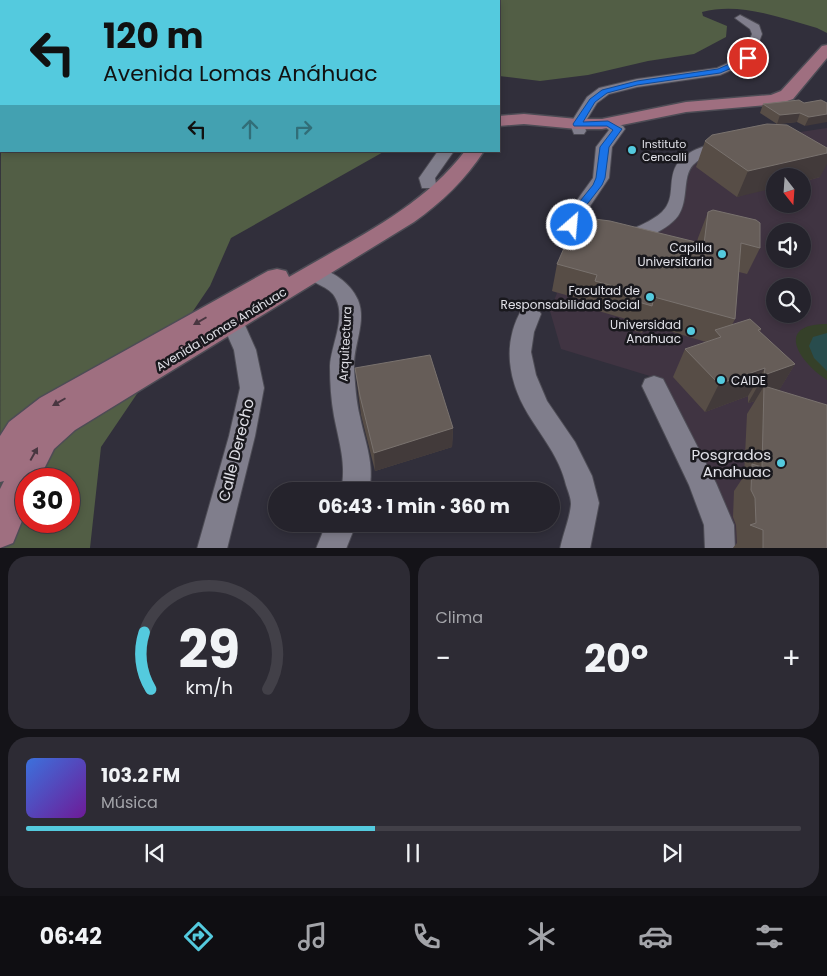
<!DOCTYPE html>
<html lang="es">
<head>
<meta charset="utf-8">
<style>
	:root { --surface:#25232c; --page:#2d2b34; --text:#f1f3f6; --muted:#a3a4a9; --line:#424048; --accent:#54cade }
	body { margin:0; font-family:Poppins,sans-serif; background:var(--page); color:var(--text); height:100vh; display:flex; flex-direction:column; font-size:19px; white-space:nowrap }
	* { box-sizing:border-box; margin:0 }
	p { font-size:16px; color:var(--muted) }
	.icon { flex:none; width:28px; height:28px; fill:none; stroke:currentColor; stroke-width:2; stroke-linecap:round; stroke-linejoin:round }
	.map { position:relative; height:548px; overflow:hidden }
	.panel { display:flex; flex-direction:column; gap:8px; padding:8px; background:#141318; flex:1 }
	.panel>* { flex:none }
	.top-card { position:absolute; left:0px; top:0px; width:500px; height:152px; box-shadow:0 2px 8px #0003,0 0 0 1px var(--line); background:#54cade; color:#111; overflow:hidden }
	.needle { width:32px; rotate:163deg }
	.fabs { position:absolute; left:766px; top:168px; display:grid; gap:10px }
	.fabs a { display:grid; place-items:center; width:45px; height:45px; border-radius:50%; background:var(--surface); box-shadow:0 2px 8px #0003,0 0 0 1px var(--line); font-size:25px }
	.speed { position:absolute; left:15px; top:468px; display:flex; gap:10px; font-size:25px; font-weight:700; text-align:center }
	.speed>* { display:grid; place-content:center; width:65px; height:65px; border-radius:50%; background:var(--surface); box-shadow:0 2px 8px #0003,0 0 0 1px var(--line); line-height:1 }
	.speed .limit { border:8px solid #d22; background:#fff; color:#111 }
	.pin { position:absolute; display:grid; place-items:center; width:42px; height:42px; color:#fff; margin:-21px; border:2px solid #fff; border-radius:50%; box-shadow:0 1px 5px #0007 }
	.me { position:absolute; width:55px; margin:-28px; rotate:27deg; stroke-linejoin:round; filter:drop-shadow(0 0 4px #0008) }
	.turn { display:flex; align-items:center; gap:18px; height:105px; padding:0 20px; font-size:22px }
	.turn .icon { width:65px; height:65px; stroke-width:2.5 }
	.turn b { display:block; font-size:35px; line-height:42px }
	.lanes { display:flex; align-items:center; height:48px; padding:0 20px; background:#0003; justify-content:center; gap:25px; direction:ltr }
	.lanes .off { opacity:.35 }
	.big { font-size:38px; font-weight:700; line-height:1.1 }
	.panel .tile { flex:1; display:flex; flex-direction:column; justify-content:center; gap:8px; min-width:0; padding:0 18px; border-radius:20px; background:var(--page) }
	.panel .dial { align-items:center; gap:0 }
	.dial svg { height:130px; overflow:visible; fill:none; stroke:var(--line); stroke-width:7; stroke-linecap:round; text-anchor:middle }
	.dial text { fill:var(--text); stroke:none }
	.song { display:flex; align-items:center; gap:15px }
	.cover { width:60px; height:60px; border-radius:8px; background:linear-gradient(135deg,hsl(220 70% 55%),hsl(280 70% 35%)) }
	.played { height:5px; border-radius:2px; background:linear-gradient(90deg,var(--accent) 45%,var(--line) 45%) }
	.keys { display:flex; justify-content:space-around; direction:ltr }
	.heat { display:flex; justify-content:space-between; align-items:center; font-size:28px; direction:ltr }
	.panel .tiles { flex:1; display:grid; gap:8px; grid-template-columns:1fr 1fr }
	.tile:last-child { grid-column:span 2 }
	.trip { position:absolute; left:268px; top:482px; width:292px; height:50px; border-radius:25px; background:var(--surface); box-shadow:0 2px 8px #0003,0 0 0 1px var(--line); font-weight:700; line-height:50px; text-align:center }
	.dock { display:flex; height:80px; justify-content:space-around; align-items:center; background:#0f0e12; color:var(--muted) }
	.dock .icon { width:35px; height:35px }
	.dock .current { color:var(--accent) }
	.dock b { font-size:22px; color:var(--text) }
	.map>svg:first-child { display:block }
</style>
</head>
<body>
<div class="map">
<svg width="827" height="549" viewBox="0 0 827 549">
	<rect width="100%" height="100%" fill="#312f3b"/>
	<!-- education -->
	<path fill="#403442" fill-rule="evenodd" d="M827 128V548H730L663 380 561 349 550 311 557 293 552 291 573 240 603 247 679 208 692 166 702 158 787 134ZM775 176H802V204H775ZM775 231H802V259H775ZM775 286H802V314H775Z"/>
	<!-- green -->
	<path fill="#354029" d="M827 324V380C800 363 773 324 827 324Z"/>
	<!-- forest -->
	<g fill="#525e45" fill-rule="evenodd">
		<path d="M157 0H827V33L817 28C780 18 741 2 702 12L703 16 727 26 726 37 694 54 648 61 588 75 540 81 499 76V1H156Z"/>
		<path d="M1 106V151H385L231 238 210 286 101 447 90 548H0ZM26 479H69V521H26Z"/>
	</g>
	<!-- water -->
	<polygon fill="#284c4d" points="827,333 827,371 814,358 809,346 813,337"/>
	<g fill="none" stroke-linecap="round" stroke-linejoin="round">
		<!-- minor casing -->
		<g stroke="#4d4c55" stroke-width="2">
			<g id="minor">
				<polygon points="740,15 759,25 762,34 752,61 720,75 637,87 609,94 597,103 584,124 586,131 584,134 574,134 570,124 587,97 599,88 637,79 717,68 743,56 752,34 750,29 735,18"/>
				<path d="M608 120 623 126 625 129 612 147 609 178 580 221C590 251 647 226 662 212 683 192 654 163 705 146 713 144 723 140 731 142L734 145 731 148C718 152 703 155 693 165 682 177 689 200 678 216 658 243 574 265 562 221L593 178 596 147 609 130 601 124 603 121Z"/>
				<polygon points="438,151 454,151 435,178 436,184 434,188 422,188 419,178"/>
				<path d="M314 266C332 271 350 282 358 300 367 322 353 345 354 368 355 384 356 401 360 417 365 442 375 465 369 491H341C347 465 339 442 334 416 331 400 330 383 330 366 331 345 346 319 336 299 330 285 311 285 304 273L307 268Z"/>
				<polygon points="230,299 237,301 241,306 244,323 256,350 264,388 255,436 227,549 197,549 229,436 240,388 234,350 222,323 219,306 223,301"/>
				<path d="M530 306 538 309 541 314 534 332 531 352 536 375 547 401 575 442 592 476 599 503 590 549H560C563 534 570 518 571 504 571 498 568 491 566 485 560 458 542 437 528 414 508 381 502 343 522 309Z"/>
				<polygon points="654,376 663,379 716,483 734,525 735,549 705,549 704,525 689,485 642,386 645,379"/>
				<polygon points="326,524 356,524 346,549 316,549"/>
			</g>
		</g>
		<!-- major casing -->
		<g stroke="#4d4c55" stroke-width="3">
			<g id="major">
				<polygon points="827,45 827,58 793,99 779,104 686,112 602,129 577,129 524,124 499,126 499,116 524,114 577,119 602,119 686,102 771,95 781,91 822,46"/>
				<path d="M465 151H484C465 180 442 202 414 222L75 430 54 449 39 479H26V511L13 543 0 548V489L4 481 0 482V436L9 422 40 398 268 271 277 269 286 271 289 277C351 240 420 210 465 151Z"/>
			</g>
		</g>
		<!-- minor -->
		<use href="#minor" fill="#807e8c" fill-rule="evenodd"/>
		<!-- major -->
		<use href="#major" fill="#9f6f80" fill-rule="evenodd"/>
	</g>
	<!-- wall -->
	<g fill="#574d46">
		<polygon points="821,100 805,126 797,122 777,124 760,113 763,104 804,103"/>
		<polygon points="705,141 820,177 802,182 802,176 737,197 696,167"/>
		<polygon points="708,212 760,248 747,274 739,272 735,319 732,325 761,329 760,332 795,364 779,390 827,549 732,549 737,543 736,525 733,517 734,491 744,476 747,414 755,401 748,403 748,396 705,412 673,377 685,349 706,342 646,324 642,333 623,328 626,319 588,308 590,302 552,291 557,264 587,218 697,242 698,238"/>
		<polygon points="355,368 453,428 452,447 375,471 361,415"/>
	</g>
	<!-- shaded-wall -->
	<g fill="#423a3a">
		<polygon points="800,113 797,122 777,124 780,115"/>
		<polygon points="827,114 827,122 805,126 809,117"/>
		<polygon points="827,153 827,164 820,177 802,182 802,176 775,176 775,188 737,197 748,171"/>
		<polygon points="795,364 778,392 764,386 755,401 748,403 764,375"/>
		<polygon points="765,368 748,396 705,412 719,384"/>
		<polygon points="453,428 452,447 375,471 374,453"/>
	</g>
	<!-- building -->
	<g fill="#665d58" stroke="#79726e">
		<polygon points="46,0 135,0 134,1 44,1"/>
		<polygon points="799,100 804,103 821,100 827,103 827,114 809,117 800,113 780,115 763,104"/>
		<polygon points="767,124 787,125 827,148 827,153 748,171 705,141 712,135"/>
		<polygon points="713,210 756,220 760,223 760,248 741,243 735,319 654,297 652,306 632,300 635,292 595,281 597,275 557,264 579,214 587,218 610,221 704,244 708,212"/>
		<polygon points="750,319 761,329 758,330 795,364 764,375 765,368 719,384 685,349 721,337 715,330"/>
		<polygon points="430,355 453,428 374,453 360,396 355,368"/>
		<polygon points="764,386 827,405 827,549 763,549 763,530 750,525 756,523 755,498 751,490 752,464 762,467"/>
	</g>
	<!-- one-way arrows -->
	<defs><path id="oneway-solid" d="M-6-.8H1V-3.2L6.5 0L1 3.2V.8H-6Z" transform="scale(1.25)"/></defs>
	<g fill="#483640">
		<use href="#oneway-solid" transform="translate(200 321) rotate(150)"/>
		<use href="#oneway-solid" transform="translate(59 402) rotate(150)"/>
		<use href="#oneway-solid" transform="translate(34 454) rotate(-61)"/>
	</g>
	<!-- route -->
	<polygon fill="#1a73e8" stroke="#114b97" points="748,56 752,58 751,60 720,73 637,85 607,93 595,102 583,122 608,121 622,129 609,147 605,178 602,185 578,216 575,227 568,227 567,225 568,216 593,185 596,178 600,147 613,130 607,126 574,126 573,124 590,99 602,90 637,81 718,69"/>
	<!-- markers -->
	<g fill="#54cade" stroke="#19181d" stroke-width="2">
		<circle cx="632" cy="150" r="5"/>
		<circle cx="722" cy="254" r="5"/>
		<circle cx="650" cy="297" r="5"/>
		<circle cx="691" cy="331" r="5"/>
		<circle cx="721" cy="380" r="5"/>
		<circle cx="781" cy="463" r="5"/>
	</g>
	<g text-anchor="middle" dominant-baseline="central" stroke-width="5" stroke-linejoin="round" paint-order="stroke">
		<!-- far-poi labels -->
		<g font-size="11" fill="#e1e1e8" stroke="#19181d" text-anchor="start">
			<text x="642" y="144">Instituto<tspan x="642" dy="13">Cencalli</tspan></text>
		</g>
		<!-- poi labels -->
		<g font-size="12" fill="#e1e1e8" stroke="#19181d" text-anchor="end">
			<text x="712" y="247">Capilla<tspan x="712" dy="14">Universitaria</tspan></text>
			<text x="640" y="290">Facultad de<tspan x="640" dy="14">Responsabilidad Social</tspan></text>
			<text x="681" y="324">Universidad<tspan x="681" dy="14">Anahuac</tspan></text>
			<text x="731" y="380" text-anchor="start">CAIDE</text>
		</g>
		<!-- street labels -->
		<g font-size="12" fill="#e1e1e8" stroke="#19181d">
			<text transform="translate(221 329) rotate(-31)">Avenida Lomas Anáhuac</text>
			<text transform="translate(345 344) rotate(-87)">Arquitectura</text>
		</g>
		<!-- near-street labels -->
		<g font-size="15" fill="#e1e1e8" stroke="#19181d">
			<text transform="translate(236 450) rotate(-76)">Calle Derecho</text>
		</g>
		<!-- near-poi labels -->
		<g font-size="15" fill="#e1e1e8" stroke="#19181d" text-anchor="end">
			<text x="771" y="454">Posgrados<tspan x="771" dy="17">Anahuac</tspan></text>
		</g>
	</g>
</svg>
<div class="fabs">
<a><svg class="needle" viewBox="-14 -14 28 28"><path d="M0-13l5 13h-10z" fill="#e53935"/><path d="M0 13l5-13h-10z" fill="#a3a4a9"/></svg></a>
<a><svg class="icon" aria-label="sound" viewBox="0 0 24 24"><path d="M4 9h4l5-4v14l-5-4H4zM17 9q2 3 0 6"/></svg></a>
<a><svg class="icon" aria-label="search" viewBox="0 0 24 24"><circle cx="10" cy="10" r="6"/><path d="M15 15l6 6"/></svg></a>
</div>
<div class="speed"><div class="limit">30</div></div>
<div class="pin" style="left:748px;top:58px;background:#d93025"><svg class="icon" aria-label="arrive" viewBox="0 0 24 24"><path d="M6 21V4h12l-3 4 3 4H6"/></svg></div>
<svg class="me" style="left:572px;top:225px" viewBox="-20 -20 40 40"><circle r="17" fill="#1a73e8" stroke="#fff" stroke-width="3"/><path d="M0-11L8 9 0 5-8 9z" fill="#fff"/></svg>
<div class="trip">06:43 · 1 min · 360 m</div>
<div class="top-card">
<div class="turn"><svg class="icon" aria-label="left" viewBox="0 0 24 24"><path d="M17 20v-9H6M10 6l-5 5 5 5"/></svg><div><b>120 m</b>Avenida Lomas Anáhuac</div></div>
<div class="lanes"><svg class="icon" aria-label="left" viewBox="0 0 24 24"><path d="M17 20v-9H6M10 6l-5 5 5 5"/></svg><svg class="icon off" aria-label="ahead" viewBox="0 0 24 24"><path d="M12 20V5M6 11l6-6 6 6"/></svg><svg class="icon off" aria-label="right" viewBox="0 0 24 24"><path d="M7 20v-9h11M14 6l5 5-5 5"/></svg></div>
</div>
</div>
<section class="panel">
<div class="tiles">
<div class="tile dial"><svg viewBox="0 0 100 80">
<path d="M14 69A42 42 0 1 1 86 69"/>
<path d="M14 69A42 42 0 0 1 10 34" stroke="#54cade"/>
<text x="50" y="56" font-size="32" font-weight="700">29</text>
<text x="50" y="72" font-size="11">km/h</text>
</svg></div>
<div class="tile"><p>Clima</p>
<div class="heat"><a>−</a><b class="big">20°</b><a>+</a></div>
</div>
<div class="tile">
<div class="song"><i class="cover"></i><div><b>103.2 FM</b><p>Música</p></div></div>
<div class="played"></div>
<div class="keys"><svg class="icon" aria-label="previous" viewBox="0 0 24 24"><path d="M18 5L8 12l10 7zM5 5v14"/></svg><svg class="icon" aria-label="pause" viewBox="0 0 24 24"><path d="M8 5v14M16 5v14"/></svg><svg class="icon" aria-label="next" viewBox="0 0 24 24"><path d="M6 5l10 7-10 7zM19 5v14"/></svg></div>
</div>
</div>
</section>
<nav class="dock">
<b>06:42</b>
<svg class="icon current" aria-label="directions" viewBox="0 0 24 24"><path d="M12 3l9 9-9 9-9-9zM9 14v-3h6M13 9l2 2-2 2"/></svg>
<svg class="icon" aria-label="music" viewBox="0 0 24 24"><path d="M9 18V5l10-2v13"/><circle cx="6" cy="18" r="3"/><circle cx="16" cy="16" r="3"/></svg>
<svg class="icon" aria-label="phone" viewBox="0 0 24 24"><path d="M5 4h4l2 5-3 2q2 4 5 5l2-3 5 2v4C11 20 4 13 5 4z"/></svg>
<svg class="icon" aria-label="climate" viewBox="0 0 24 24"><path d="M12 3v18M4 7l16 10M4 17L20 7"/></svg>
<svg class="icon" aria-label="car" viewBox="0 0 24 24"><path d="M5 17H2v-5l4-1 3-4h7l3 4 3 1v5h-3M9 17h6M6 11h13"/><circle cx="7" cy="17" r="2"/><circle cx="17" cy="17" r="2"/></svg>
<svg class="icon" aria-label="filters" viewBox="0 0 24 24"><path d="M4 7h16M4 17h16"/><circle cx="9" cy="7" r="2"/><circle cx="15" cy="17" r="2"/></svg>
</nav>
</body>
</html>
